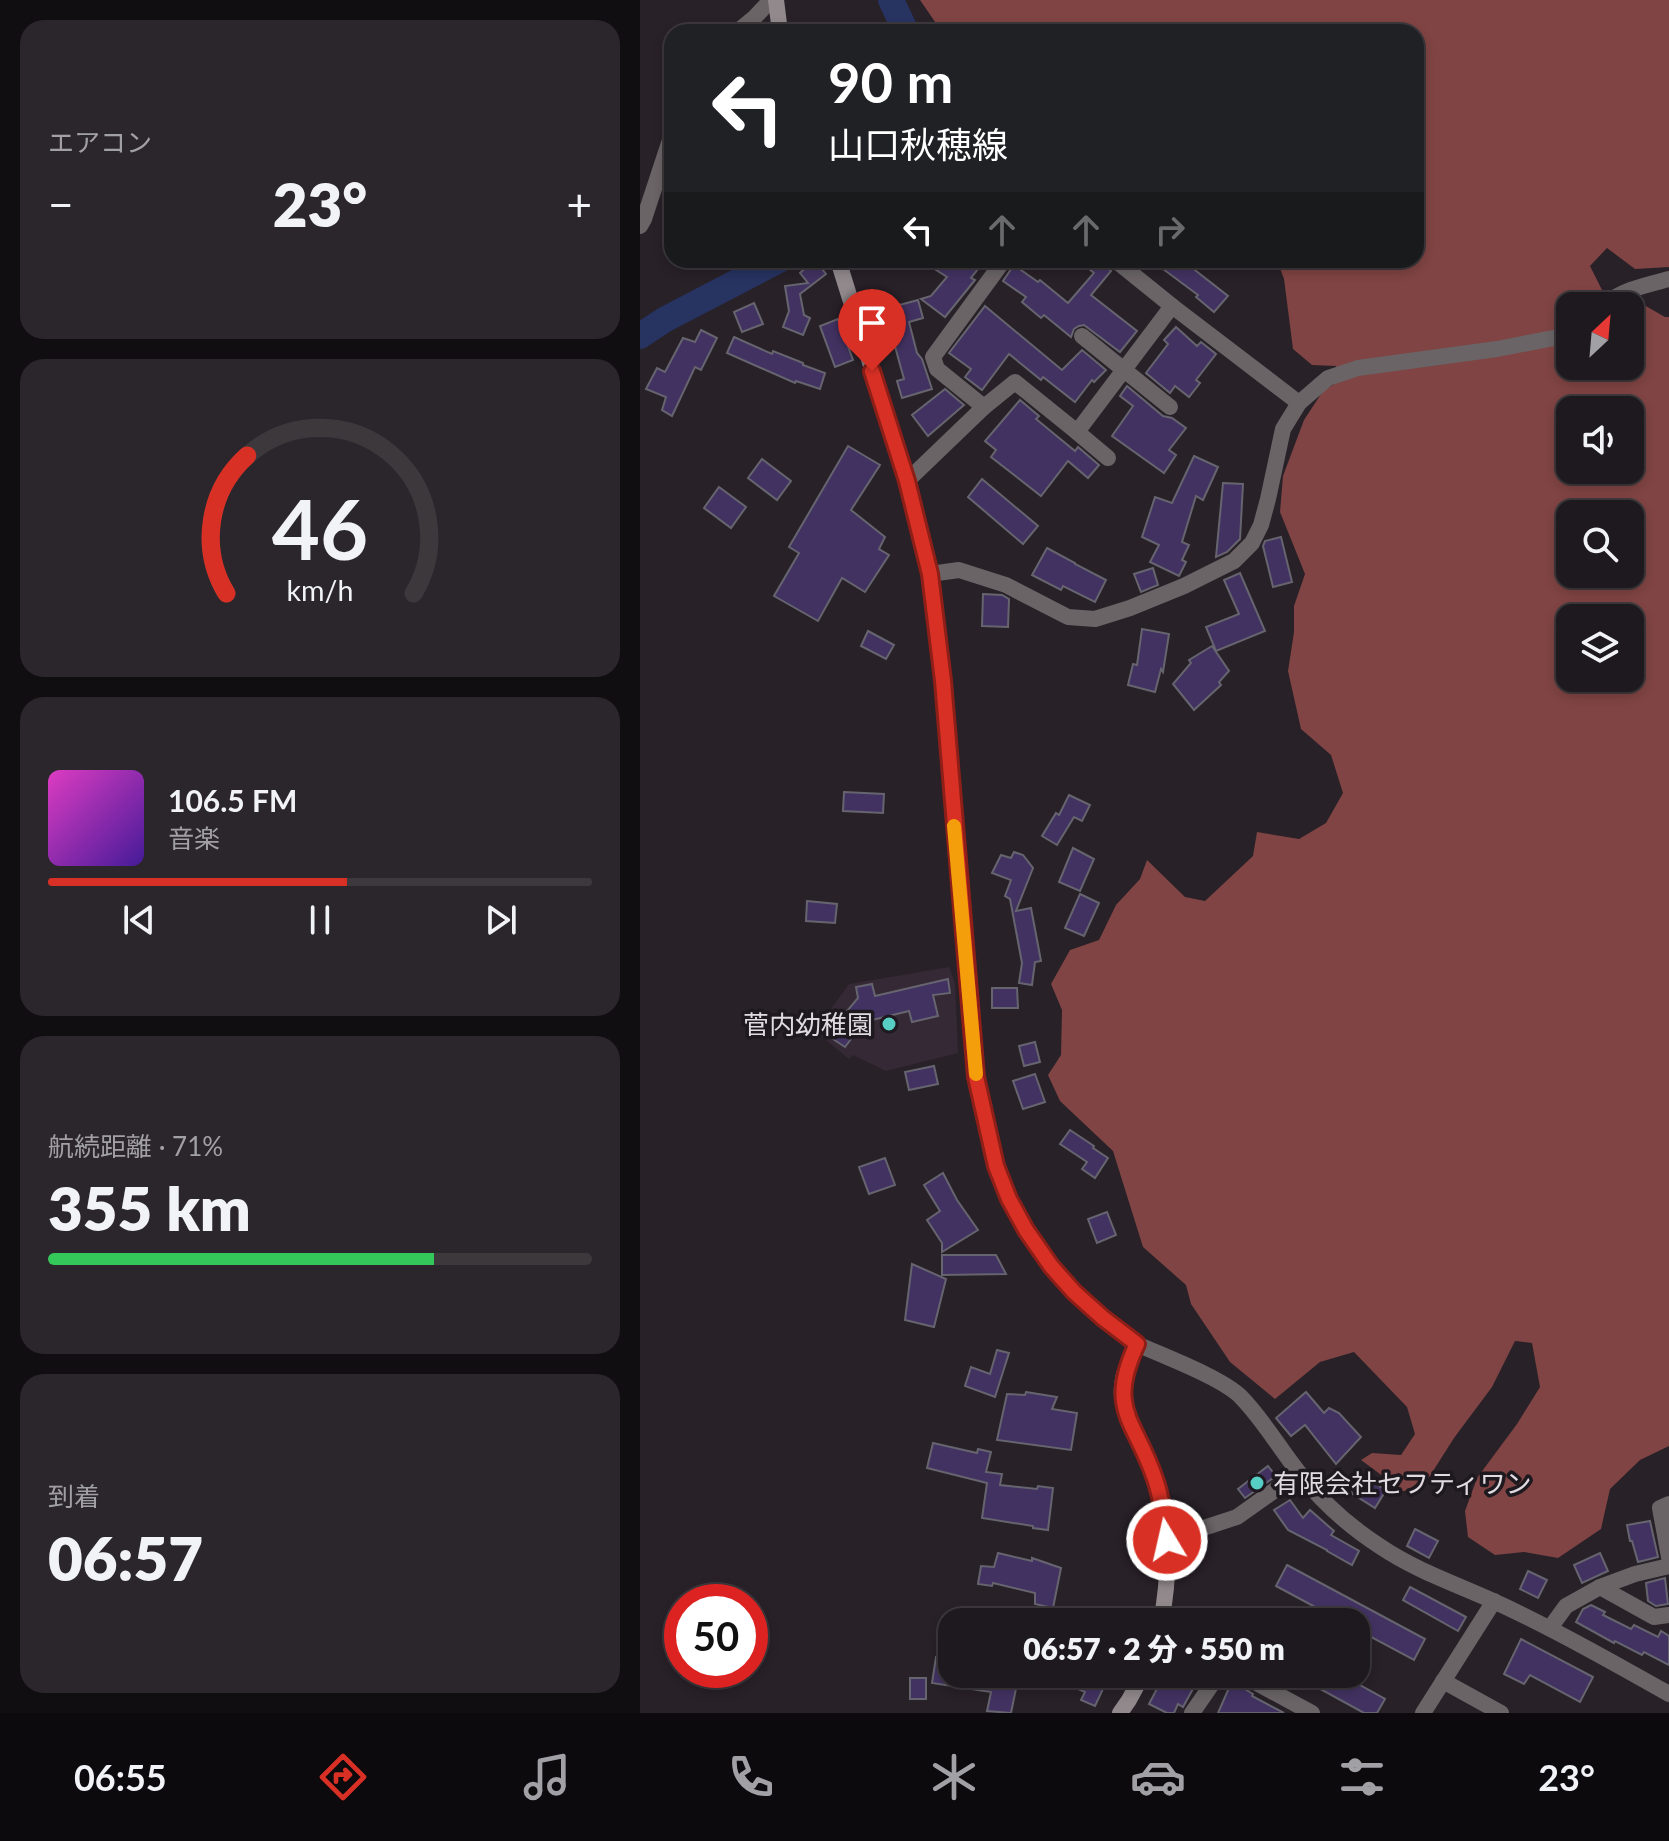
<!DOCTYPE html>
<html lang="ja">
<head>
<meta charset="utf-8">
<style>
	:root { --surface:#1e191e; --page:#2b262b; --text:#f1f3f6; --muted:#a1a0a4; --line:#3c383c; --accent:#d93025 }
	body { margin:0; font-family:Lato,"Noto Sans JP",sans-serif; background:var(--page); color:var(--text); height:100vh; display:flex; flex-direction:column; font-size:30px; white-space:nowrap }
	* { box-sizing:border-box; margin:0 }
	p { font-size:26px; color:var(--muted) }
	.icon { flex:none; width:44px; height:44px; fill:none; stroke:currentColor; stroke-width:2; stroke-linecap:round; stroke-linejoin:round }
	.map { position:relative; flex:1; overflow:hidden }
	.sheet { display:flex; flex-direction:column; gap:20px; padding:20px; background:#100e10; width:640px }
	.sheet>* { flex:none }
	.hud { position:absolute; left:24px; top:24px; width:760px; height:244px; border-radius:24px; box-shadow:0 4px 12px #0003,0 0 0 2px var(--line); background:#202124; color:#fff; overflow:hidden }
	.needle { width:52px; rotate:26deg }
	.tools { position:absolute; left:916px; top:292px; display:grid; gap:16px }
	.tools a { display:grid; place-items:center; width:88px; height:88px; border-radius:16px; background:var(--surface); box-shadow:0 4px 12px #0003,0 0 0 2px var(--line); font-size:40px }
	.speed { position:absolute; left:24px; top:1584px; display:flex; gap:16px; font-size:40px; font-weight:700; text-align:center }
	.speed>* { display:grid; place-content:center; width:104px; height:104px; border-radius:50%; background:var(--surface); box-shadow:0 4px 12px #0003,0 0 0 2px var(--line); line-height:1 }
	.speed .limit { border:12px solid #d22; background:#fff; color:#111 }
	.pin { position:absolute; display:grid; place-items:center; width:68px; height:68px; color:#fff; margin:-82px -34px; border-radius:50% 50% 50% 0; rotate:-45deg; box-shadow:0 0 8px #0007 }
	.pin .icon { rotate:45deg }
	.me { position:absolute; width:88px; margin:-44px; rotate:351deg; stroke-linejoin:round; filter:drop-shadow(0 0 6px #0008) }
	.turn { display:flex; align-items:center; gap:28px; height:168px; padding:0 32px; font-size:36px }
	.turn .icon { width:104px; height:104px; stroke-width:2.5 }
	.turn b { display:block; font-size:56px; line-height:68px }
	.lanes { display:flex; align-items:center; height:76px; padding:0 32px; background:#0003; justify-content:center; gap:40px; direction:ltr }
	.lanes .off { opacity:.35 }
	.big { font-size:60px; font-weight:800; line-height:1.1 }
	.sheet .card { flex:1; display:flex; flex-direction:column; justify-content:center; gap:12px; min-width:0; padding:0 28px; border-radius:24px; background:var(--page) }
	.sheet .dial { align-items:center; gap:0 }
	.dial svg { height:208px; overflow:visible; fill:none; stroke:var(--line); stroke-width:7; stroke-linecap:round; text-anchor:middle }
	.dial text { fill:var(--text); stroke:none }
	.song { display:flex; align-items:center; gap:24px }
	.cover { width:96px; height:96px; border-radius:12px; background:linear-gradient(135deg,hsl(310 70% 55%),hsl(260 70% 35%)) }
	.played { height:8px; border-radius:4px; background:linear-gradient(90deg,var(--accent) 55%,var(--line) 55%) }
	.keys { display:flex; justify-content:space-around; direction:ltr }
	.heat { display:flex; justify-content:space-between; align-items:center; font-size:44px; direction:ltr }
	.charge { height:12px; border-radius:6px; background:linear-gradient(90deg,#34c759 71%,var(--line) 0) }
	.trip { position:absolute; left:298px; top:1608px; width:432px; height:80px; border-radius:24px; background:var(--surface); box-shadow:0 4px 12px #0003,0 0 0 2px var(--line); font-weight:800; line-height:80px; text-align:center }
	.tab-bar { display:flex; height:128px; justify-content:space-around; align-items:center; background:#0c0a0c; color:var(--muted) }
	.tab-bar .icon { width:56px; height:56px }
	.tab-bar .current { color:var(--accent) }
	.tab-bar b { font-size:36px; color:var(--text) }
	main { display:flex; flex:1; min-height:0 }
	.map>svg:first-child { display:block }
</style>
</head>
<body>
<main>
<section class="sheet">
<div class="card"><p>エアコン</p>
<div class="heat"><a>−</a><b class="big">23°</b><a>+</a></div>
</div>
<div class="card dial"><svg viewBox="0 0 100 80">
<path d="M14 69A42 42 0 1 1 86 69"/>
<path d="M14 69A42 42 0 0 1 22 16" stroke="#d93025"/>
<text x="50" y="56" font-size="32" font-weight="700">46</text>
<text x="50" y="72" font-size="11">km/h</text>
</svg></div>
<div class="card">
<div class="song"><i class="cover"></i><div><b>106.5 FM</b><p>音楽</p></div></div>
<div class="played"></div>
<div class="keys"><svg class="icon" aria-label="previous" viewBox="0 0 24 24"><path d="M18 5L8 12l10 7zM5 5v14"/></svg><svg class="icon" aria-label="pause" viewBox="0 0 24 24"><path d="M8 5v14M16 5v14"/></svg><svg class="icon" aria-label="next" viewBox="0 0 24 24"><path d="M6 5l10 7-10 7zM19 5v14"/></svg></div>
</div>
<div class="card"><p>航続距離 · 71%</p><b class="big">355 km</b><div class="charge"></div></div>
<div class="card"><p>到着</p><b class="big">06:57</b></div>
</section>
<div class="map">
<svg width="1029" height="1713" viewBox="0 0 1029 1713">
	<rect width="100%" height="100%" fill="#282128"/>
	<!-- built -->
	<polygon fill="#342935" points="309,967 315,983 318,1053 246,1071 213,1055 209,1059 175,1031 209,984"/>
	<!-- forest -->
	<path fill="#7f4443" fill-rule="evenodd" d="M280 0H1029V267L995 269 967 248 950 266 970 306H930V366H990V306H985L997 301 1025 317H1029V1446L1000 1460 970 1489 961 1529 918 1558 884 1552 855 1555 828 1537 825 1511 837 1478 877 1424 900 1387 892 1343 875 1341 852 1387 814 1438 781 1490 763 1491 721 1460 732 1453 761 1455 775 1434 767 1407 714 1352 680 1362 635 1399 590 1362 551 1304 546 1285 503 1247 473 1151 420 1101 408 1075 421 1055 422 1010 411 984 430 950 459 940 476 905 500 879 507 860 545 897 565 901 613 856 617 832 659 839 686 823 703 793 691 755 661 729 648 671 654 632V606L665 574 640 512 643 476 664 420 683 391 699 381 696 366 672 365 653 349 644 279 637 260H776V32H302ZM930 410H990V470H930ZM930 514H990V574H930ZM930 618H990V678H930Z"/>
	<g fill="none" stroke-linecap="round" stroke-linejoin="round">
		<!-- river -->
		<g stroke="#273361" stroke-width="26">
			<polyline points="251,0 266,32"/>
			<polyline points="0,336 24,320 139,260"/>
		</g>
	</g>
	<!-- building -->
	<g fill="#423262" stroke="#66646e" stroke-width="2">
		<polygon points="175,260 186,274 160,294 164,315 170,318 163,335 143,327 149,311 145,286 168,283 160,273"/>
		<polygon points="298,260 345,260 331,278 335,280 305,317 281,299 291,296 307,277 293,268"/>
		<polygon points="438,260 464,260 465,265 471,271 451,295 497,331 480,352 444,325 439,326 434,329 431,337 404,315 401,318 382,302 386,297 363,281 374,265 398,282 400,280 428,303 454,273"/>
		<polygon points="511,260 542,260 588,296 574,312 556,297 558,295"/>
		<polygon points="278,300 283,318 269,322 277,353 282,359 292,389 262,398 257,381 264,379 251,332 259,330 252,307"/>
		<polygon points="114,303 123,324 102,332 94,312"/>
		<polygon points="345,306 422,370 442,350 466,370 454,382 452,380 435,402 403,377 401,380 369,354 342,390 325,377 331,369 309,353"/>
		<polygon points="198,319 213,360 195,367 180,326"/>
		<polygon points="536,327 557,346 561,342 576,354 556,380 560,383 549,397 535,386 530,393 506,373 528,344 524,340"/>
		<polygon points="61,330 77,338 61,370 55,367 32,416 22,410 26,397 6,389 17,368 25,372 43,338 55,342"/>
		<polygon points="94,337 132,354 133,351 163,363 163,365 185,373 180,389 156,381 155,383 87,353"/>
		<polygon points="487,386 523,416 532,418 546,428 529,450 536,455 524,473 472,436 493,406 480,396"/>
		<polygon points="305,389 324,405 288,436 272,415"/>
		<polygon points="380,400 399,416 396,419 435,451 438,447 459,465 448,478 428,461 401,496 351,457 356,450 345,441"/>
		<polygon points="208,446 240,465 211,510 245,537 239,549 249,555 225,592 202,578 178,621 134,596 159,553 149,547"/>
		<polygon points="554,456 578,467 563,500 556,496 542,542 549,545 542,560 546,562 539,576 510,562 519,545 502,537 515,497 532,503"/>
		<polygon points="122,459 151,481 137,500 108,478"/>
		<polygon points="342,479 398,526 383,544 328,497"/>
		<polygon points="583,483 603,484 600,539 587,552 576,557"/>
		<polygon points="79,487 106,507 91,528 64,508"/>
		<polygon points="641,537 652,582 633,587 623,546 625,541"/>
		<polygon points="407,548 435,563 435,564 466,580 455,602 423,586 421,590 392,575"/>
		<polygon points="513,568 518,585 501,592 494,574"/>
		<polygon points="600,573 625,631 576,651 566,627 599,614 584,580"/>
		<polygon points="343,594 362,595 369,599 368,627 342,626"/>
		<polygon points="502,629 529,634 523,672 521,669 515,692 488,685 493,664 497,665"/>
		<polygon points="228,631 254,645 246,659 221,646"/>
		<polygon points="572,646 589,671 579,682 581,685 554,710 533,684 551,663 549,660"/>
		<polygon points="204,792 244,794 243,813 203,811"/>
		<polygon points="429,795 450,805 442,821 434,817 417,845 402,836 416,813 419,815"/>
		<polygon points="433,848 454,859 440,891 419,882"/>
		<polygon points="374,852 383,855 393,868 376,911 391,908 401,961 395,962 392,985 379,983 382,963 370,899 365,896 371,880 352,873 361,855 371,858"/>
		<polygon points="440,894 459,903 444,936 425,928"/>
		<polygon points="167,901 197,904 195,923 166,921"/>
		<polygon points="308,979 310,993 293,995 298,1016 272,1022 269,1011 224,1022 205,1047 187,1035 218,998 216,987 232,984 235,996"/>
		<polygon points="352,988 377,988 378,1008 352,1008"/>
		<polygon points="395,1042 400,1062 384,1066 379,1046"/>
		<polygon points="294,1066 298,1084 269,1090 265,1072"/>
		<polygon points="395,1074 405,1102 383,1109 373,1081"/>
		<polygon points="430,1130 454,1146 453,1148 468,1158 455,1178 442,1169 447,1162 420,1144"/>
		<polygon points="245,1158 255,1185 229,1194 219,1167"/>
		<polygon points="303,1173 317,1200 338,1230 302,1252 302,1243 287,1220 300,1211 284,1185"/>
		<polygon points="467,1212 476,1235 457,1243 448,1219"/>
		<polygon points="302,1255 356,1255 366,1274 302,1275"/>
		<polygon points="272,1264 306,1279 294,1327 265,1320"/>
		<polygon points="357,1350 369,1353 355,1397 325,1386 331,1367 350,1374"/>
		<polygon points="386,1392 417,1397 412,1409 437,1413 431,1450 357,1440 367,1394 385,1395"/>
		<polygon points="666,1392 684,1413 689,1408 699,1413 721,1437 696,1464 665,1425 651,1436 636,1418"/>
		<polygon points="293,1443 337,1453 338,1449 351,1452 346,1472 362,1474 360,1485 397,1489 398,1486 413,1488 408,1530 393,1528 393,1526 342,1518 347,1483 287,1468"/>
		<polygon points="628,1466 636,1476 605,1498 598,1489"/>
		<polygon points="721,1476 746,1490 735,1508 711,1493"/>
		<polygon points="650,1500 663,1518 670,1510 694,1531 691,1535 719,1551 712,1565 687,1551 687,1550 648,1530 634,1510"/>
		<polygon points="1010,1521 1018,1557 998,1562 992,1541 990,1541 987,1525"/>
		<polygon points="775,1529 798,1541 789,1558 767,1546"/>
		<polygon points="358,1553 392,1561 392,1558 421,1568 413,1608 395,1604 395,1593 353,1583 352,1586 338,1584 341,1566 354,1567"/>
		<polygon points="960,1553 968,1571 942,1583 934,1565"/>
		<polygon points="647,1565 785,1639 774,1660 716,1629 716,1622 703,1622 636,1586"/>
		<polygon points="888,1571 907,1580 898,1598 880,1589"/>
		<polygon points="1025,1578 1028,1604 1016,1606 1008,1601 1006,1583"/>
		<polygon points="770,1587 826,1617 818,1631 763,1600"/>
		<polygon points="951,1605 965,1612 963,1615 991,1629 994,1625 1018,1637 1021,1631 1029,1636 1029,1665 1004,1652 1002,1655 975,1641 974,1643 936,1622 943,1609"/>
		<polygon points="881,1639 953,1677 940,1702 890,1675 884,1684 864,1674"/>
		<polygon points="296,1657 312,1659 312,1674 379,1674 371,1713 347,1711 351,1692 292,1683"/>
		<polygon points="405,1674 470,1674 455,1706 441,1700 445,1692"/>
		<polygon points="653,1674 700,1674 745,1699 737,1713 724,1713"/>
		<polygon points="530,1675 554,1687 543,1707 538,1704 534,1713 527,1713 509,1704 523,1677 527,1679"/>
		<rect x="270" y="1678" width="16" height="21"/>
		<polygon points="592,1681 613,1694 612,1696 644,1713 578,1713"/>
	</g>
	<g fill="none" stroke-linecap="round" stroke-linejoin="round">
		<!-- minor -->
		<g stroke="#6a6466" stroke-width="16">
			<polyline points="97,32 114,18 131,0"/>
			<polyline points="0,226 4,219 32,134"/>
			<polyline points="475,260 532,306"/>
			<path d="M963 306C981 290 1006 285 1029 279"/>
			<polyline points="442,336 530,407"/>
			<polyline points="344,407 297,369 293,357 364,260"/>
			<polyline points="437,432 468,458"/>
			<polyline points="267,481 344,407 375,382 437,432 532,306 659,403"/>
			<polyline points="290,574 319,570 366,585 428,617 455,619 490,608 544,586 594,561 612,543 621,525 628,499 643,429 659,403 688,378 718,368 857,349 924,336 930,332"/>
			<polyline points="1029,1504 1020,1508 1029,1557"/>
			<polyline points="527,1540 597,1517 659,1473"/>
			<polyline points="960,1587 995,1574 1029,1566"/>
			<polyline points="910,1628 926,1606 960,1587 1014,1617 1029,1615"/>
			<polyline points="600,1674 672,1713"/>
			<polyline points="803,1681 861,1713"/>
			<polyline points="552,1713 579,1674"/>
			<polyline points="783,1713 854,1601"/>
		</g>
		<!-- tertiary -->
		<path stroke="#6a6466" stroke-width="16" d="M497 1344C523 1356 580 1377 600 1396 623 1419 639 1448 660 1474 682 1502 710 1527 741 1547 778 1572 822 1586 862 1605 919 1632 974 1663 1029 1694"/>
		<!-- secondary -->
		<g stroke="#91898c" stroke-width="16">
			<polyline points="136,0 140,32"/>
			<path d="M198 260 267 481 290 574 303 681 336 1077 356 1166 369 1199 386 1230 411 1266 434 1292 463 1318 497 1344C489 1360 480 1378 482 1396 484 1424 508 1454 516 1482 531 1528 530 1575 521 1622"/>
			<polyline points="480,1713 489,1700 503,1674"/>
		</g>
	</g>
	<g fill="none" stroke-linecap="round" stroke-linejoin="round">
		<!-- route casing -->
		<g stroke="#8d1f18" stroke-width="20">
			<path id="route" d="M232 371 267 481 290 574 303 681 336 1077 356 1166 369 1199 386 1230 411 1266 434 1292 463 1318 497 1344C466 1410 495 1419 515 1479 522 1498 524 1520 527 1540"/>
		</g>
		<!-- route -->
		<use href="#route" stroke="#d93025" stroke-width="14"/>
		<!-- slow -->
		<polyline stroke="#f59e0b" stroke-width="14" points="314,826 336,1074"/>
	</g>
	<!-- markers -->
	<g fill="#56cec3" stroke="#1e181f" stroke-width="3">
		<circle cx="249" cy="1024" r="8"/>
		<circle cx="617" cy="1483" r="8"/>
	</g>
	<g text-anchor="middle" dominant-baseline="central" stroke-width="7" stroke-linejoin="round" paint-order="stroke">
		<!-- poi labels -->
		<g font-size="26" fill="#e0dbe0" stroke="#1e181f" text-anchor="end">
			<text x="233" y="1024">菅内幼稚園</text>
			<text x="633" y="1483" text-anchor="start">有限会社セフティワン</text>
		</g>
	</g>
</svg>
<div class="tools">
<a><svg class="needle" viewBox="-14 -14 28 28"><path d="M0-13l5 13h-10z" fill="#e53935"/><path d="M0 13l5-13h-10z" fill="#a1a0a4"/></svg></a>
<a><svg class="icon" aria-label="sound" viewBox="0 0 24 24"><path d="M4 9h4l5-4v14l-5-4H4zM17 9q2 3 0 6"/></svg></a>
<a><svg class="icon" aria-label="search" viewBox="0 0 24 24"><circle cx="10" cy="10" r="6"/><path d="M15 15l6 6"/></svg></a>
<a><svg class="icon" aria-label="layers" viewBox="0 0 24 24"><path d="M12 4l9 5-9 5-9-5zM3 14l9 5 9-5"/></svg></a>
</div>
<div class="speed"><div class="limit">50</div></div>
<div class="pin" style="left:232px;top:371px;background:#d93025"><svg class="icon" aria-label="arrive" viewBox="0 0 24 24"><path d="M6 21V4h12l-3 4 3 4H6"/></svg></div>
<svg class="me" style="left:527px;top:1540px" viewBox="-20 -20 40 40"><circle r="17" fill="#d93025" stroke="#fff" stroke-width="3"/><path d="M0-11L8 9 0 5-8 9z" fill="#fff"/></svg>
<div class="trip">06:57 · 2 分 · 550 m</div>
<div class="hud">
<div class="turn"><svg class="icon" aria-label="left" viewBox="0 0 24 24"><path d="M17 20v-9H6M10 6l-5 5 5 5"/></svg><div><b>90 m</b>山口秋穂線</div></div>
<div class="lanes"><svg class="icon" aria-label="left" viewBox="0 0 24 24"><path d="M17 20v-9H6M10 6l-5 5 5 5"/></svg><svg class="icon off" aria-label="ahead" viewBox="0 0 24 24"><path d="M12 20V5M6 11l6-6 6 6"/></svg><svg class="icon off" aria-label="ahead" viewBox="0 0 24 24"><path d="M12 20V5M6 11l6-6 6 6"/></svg><svg class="icon off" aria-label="right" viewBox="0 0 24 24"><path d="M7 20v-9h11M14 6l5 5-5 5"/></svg></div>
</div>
</div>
</main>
<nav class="tab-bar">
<b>06:55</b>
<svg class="icon current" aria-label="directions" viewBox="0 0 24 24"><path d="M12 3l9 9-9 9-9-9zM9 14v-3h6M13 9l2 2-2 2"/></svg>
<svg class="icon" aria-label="music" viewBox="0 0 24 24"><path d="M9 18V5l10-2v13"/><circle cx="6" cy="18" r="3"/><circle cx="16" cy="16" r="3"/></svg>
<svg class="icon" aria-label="phone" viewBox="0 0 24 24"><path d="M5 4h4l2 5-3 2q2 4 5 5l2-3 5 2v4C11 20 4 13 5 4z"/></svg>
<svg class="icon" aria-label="climate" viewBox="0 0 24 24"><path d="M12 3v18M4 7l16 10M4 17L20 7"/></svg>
<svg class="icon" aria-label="car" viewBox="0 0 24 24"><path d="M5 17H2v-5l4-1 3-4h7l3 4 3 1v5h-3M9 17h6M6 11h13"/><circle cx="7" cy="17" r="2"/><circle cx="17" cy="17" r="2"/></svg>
<svg class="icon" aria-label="filters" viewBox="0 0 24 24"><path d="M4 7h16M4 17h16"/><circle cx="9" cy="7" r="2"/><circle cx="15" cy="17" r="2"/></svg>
<b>23°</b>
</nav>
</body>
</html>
